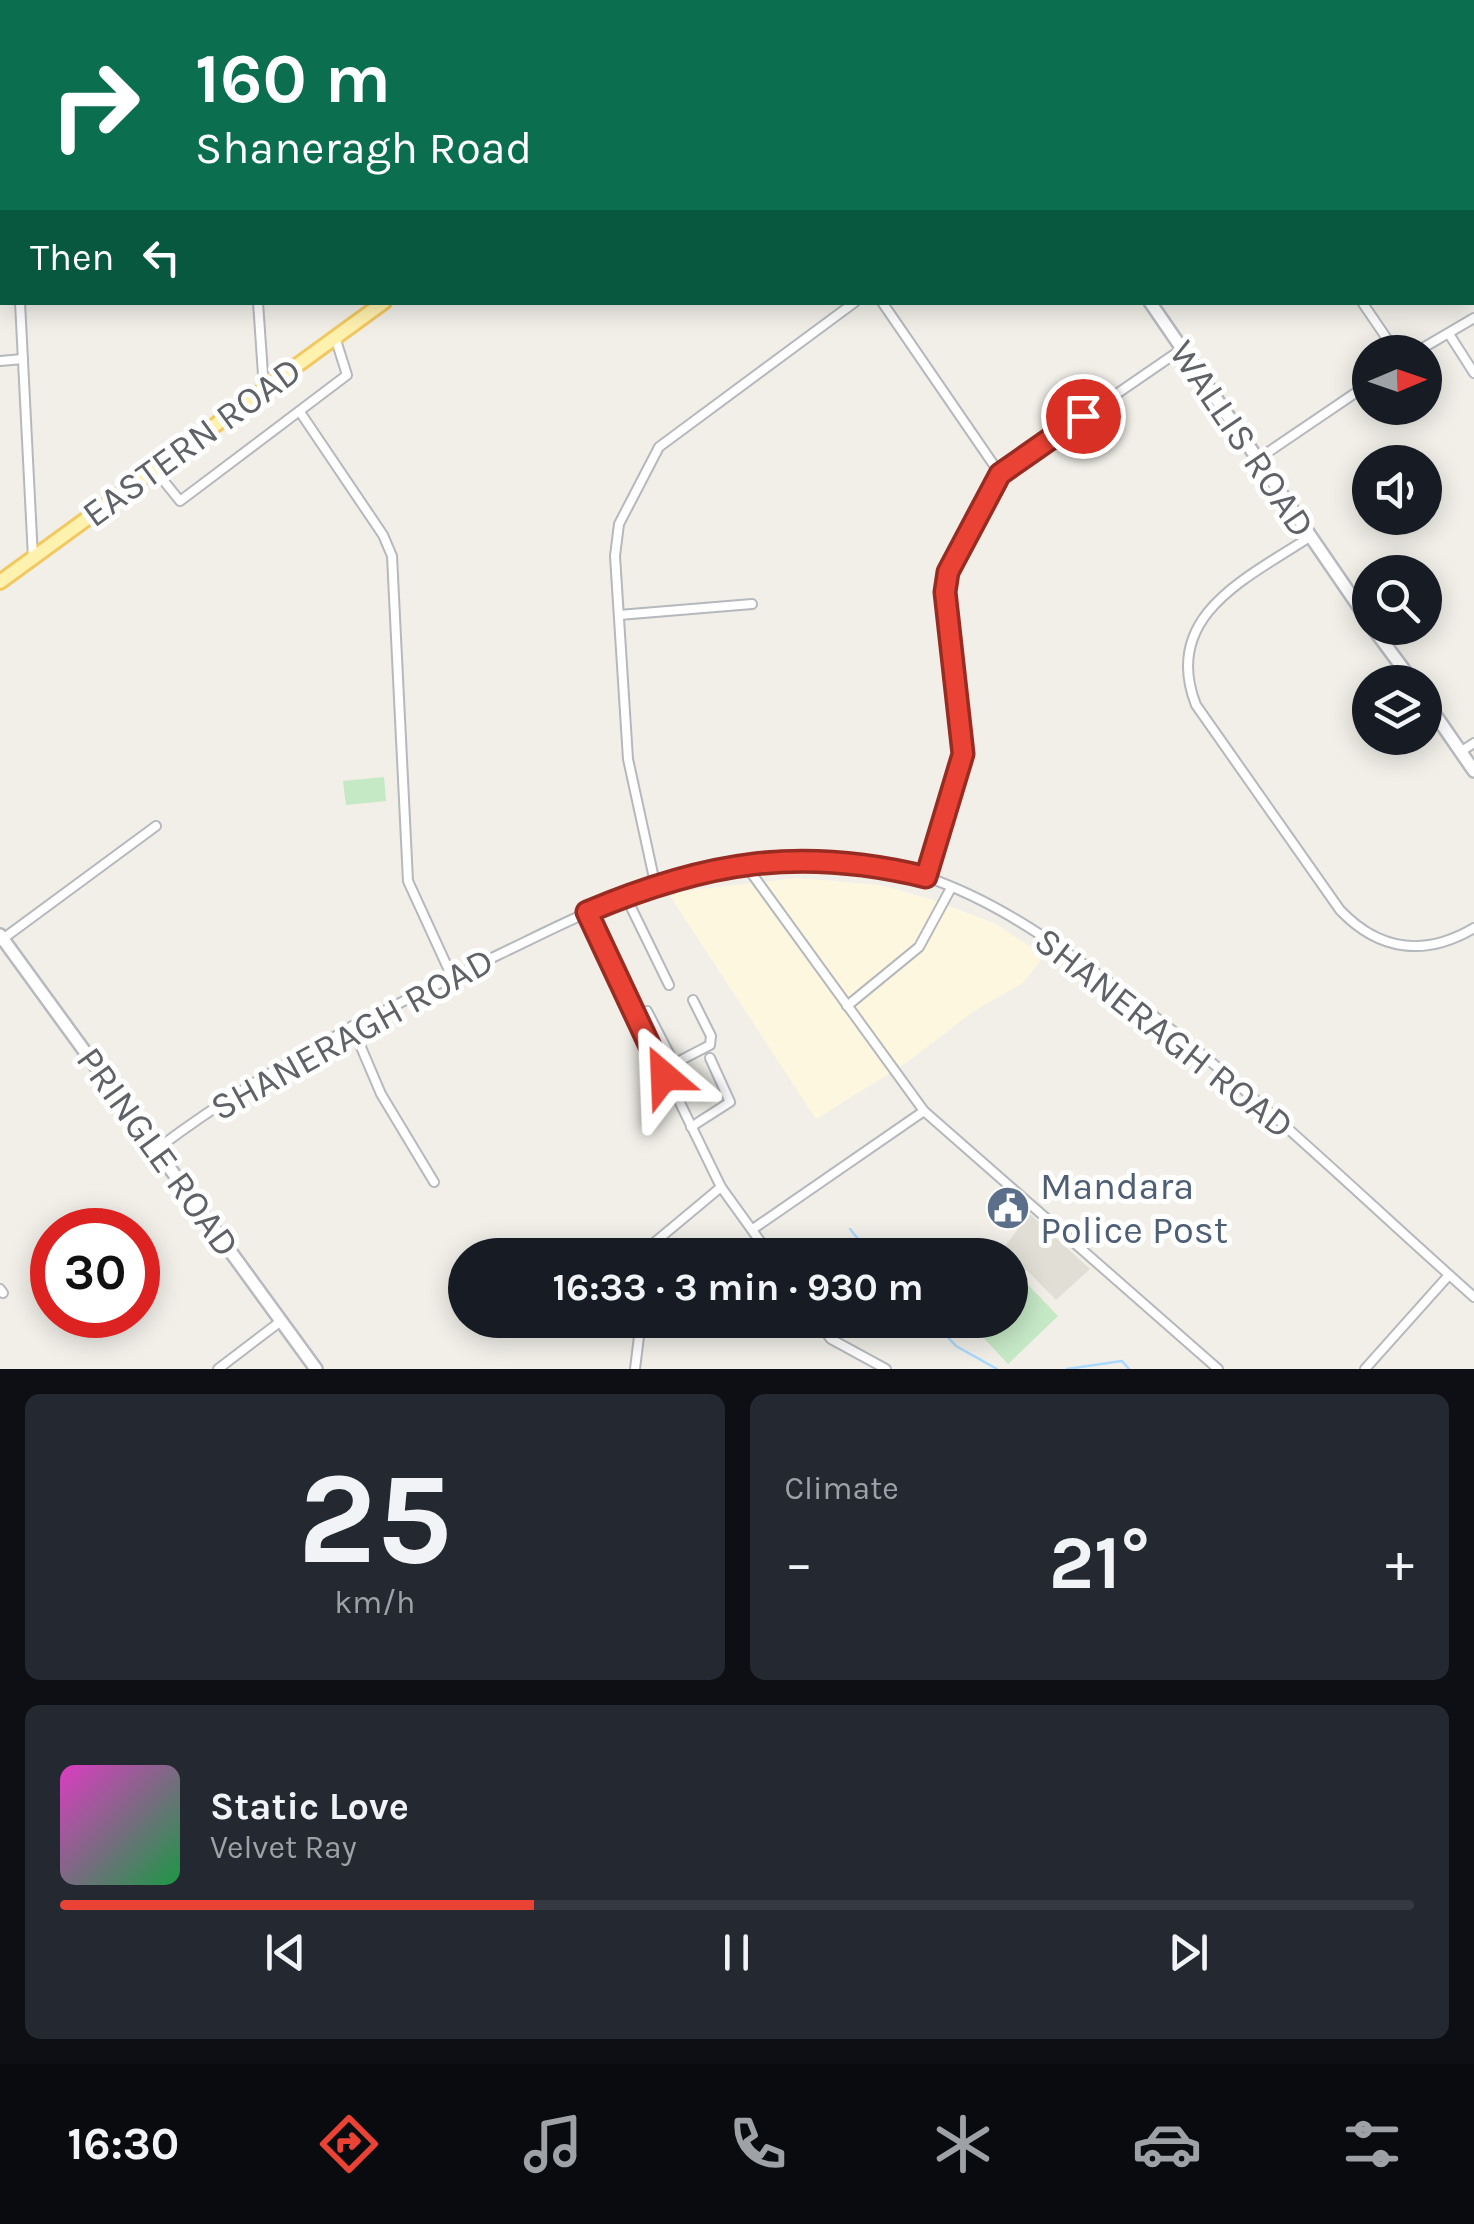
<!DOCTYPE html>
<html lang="en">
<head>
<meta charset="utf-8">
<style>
	:root { --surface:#171b24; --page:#242831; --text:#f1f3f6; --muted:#9ea1a6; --line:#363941; --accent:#ea4335 }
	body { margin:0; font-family:Karla,sans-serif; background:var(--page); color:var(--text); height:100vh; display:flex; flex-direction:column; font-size:38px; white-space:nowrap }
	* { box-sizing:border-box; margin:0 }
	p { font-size:32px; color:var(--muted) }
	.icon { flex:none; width:55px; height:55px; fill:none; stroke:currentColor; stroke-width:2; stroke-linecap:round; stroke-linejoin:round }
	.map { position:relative; height:1369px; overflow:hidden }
	.panel { display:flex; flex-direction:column; gap:25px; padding:25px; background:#0d0f14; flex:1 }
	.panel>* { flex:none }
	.guide { position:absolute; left:0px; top:0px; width:1475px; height:305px; box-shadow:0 5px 25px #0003; background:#0b6e4f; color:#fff; overflow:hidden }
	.needle { width:65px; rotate:88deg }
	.buttons { position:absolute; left:1352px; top:335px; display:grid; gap:20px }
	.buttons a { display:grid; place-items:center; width:90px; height:90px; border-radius:50%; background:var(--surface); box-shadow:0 5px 25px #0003; font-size:50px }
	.speed { position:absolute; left:30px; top:1208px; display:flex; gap:20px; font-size:50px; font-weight:700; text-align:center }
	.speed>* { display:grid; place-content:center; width:130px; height:130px; border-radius:50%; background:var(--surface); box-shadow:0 5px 25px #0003; line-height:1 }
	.speed .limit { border:15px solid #d22; background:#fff; color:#111 }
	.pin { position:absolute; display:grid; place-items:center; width:85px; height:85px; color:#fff; margin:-42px; border:5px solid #fff; border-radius:50%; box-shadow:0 2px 10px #0007 }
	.me { position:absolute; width:110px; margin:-55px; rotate:334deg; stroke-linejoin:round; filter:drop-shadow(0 0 8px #0008) }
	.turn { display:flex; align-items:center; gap:35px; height:210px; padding:0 30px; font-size:45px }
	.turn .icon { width:130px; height:130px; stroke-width:2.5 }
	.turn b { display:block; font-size:70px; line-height:85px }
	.then { display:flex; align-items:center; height:95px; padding:0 30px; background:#0003; gap:20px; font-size:38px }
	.big { font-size:75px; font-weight:700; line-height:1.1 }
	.panel .tile { flex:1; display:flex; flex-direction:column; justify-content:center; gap:15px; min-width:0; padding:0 35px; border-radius:15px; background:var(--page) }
	.panel .dial { align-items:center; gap:0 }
	.dial b { font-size:130px; line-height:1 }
	.song { display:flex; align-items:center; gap:30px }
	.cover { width:120px; height:120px; border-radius:15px; background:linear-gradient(135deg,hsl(310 70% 55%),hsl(140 70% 35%)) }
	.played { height:10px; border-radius:5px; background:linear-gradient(90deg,var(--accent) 35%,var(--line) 35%) }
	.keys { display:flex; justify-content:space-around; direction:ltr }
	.heat { display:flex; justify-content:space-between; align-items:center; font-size:55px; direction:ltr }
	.panel .tiles { flex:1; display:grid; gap:25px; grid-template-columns:1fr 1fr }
	.tile:last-child { grid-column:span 2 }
	.trip { position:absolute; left:448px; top:1238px; width:580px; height:100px; border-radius:50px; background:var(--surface); box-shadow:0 5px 25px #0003; font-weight:700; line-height:100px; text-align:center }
	.dock { display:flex; height:160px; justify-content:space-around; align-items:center; background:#090b0e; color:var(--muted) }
	.dock .icon { width:70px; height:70px }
	.dock .current { color:var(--accent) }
	.dock b { font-size:45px; color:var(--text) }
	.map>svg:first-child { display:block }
</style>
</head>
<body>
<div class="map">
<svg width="1474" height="1369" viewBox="0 0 1474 1369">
	<rect width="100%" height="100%" fill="#f1efe8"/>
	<!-- commercial -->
	<polygon fill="#fef7e0" points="796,878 881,885 933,900 996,924 1044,956 1023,983 974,1011 906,1063 816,1119 668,893"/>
	<!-- education -->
	<polygon fill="#e1ded6" points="1030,1214 1090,1269 1056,1300 1004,1247"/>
	<!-- green -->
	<g fill="#c5e8c5">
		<polygon points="384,777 386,801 346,805 343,781"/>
		<polygon points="1010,1266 1058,1316 1008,1364 967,1320 1010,1320"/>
	</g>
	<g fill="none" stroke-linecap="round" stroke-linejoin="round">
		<!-- stream -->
		<g stroke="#aadaff" stroke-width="2.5">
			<polyline points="850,1229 871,1255"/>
			<polyline points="932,1320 956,1346 997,1369"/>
			<polyline points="1067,1369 1122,1361 1129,1369"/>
		</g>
	</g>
	<!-- building -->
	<polygon fill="#cccac5" points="1005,1192 1024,1209 1012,1225 991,1207"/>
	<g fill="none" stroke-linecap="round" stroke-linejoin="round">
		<!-- street casing -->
		<g stroke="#b5b8bc" stroke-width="12">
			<g id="street">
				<polyline points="238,0 238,2"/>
				<polyline points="479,0 479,2"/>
				<polyline points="731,0 731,2"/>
				<polyline points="1360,0 1362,2"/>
				<polyline points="863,2 866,0"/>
				<polyline points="960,2 963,0"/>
				<polyline points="1246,2 1250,0"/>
				<polyline points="0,7 2,45"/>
				<polyline points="1472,170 1474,172"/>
				<polyline points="20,302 33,558"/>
				<polyline points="258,302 264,389"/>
				<polyline points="882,302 1000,474"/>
				<polyline points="1362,302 1396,352"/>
				<polyline points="1449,334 1474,373"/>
				<polyline points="1416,352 1474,318"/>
				<polyline points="0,361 23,359"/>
				<polyline points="300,412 383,535 392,556 408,881 452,977"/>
				<polyline points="1258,459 1370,383"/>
				<polyline points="155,470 180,501 200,486 347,375 335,337"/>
				<path d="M1308 538C1247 578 1161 616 1196 705L1340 910C1379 951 1425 957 1474 928"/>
				<polyline points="619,615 752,604"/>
				<polyline points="1460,752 1474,743"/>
				<polyline points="744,863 924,1111 1218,1369"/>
				<polyline points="925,877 963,754 945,592 948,572 1000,474 1182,349"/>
				<polyline points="655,883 628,759 615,556 619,524 659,447 855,302"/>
				<polyline points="625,895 669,985"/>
				<polyline points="587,912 721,1187 770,1255"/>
				<polyline points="0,941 156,826"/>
				<polyline points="847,1006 919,947 951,888"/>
				<polyline points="647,1011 675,1065"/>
				<polyline points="352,1026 381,1094 434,1182"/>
				<polyline points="662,1070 710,1045 711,1036 693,1000"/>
				<polyline points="691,1127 730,1102 710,1058"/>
				<path d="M157 1149C262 1069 379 1012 498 955 577 917 654 876 742 863 799 855 871 859 926 877 992 899 1050 940 1106 980 1238 1075 1353 1190 1474 1297"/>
				<polyline points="753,1229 924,1111"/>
				<polyline points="648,1255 655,1242 721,1187"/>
				<polyline points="0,1289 3,1293"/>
				<polyline points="816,1320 831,1339 886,1369"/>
				<polyline points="218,1369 281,1321"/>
				<polyline points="635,1369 641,1320"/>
				<polyline points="1365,1369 1449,1275"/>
			</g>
		</g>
		<!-- secondary casing -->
		<g stroke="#b6babf" stroke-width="16">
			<g id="secondary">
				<polyline points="949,0 950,2"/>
				<polyline points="1150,302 1370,623"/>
				<polyline points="1373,628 1413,682"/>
				<polyline points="1425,700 1474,771"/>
				<polyline points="0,935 316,1369"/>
			</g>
		</g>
		<!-- primary casing -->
		<g stroke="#f2c960" stroke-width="18">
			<g id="primary">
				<polyline points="796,2 799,0"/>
				<polyline points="0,582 384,302"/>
			</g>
		</g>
		<!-- street -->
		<use href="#street" stroke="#fff" stroke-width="8"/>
		<!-- secondary -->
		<use href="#secondary" stroke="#fff" stroke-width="11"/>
		<!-- primary -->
		<use href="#primary" stroke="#fff2af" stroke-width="12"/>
	</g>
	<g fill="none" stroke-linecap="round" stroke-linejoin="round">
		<!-- route casing -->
		<g stroke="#982c22" stroke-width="25">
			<path id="route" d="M664 1076 587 912C705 862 799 846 926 877L963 754 945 592 948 572 1000 474 1083 416"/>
		</g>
		<!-- route -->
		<use href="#route" stroke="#ea4335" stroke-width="18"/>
	</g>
	<!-- icons -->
	<defs>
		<g id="civic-disc" transform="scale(2.25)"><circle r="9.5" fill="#5c6f8a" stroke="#fff"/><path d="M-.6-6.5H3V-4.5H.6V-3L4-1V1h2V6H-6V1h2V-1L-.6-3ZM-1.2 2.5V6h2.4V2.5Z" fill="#fff"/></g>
	</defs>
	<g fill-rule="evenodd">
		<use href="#civic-disc" x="1008" y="1208"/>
	</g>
	<g text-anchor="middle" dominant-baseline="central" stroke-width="10" stroke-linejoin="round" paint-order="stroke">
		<!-- street labels -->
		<g font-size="38" fill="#5f6368" stroke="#fff">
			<text transform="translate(1242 439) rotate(56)">WALLIS ROAD</text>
			<text transform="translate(192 442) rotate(-36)">EASTERN ROAD</text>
			<text transform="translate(1164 1033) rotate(38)">SHANERAGH ROAD</text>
			<text transform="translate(352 1034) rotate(-29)">SHANERAGH ROAD</text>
			<text transform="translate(158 1152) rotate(54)">PRINGLE ROAD</text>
		</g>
		<!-- service labels -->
		<g font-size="38" fill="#4e5e75" stroke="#fff" text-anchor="start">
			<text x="1040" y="1186">Mandara<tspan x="1040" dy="44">Police Post</tspan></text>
		</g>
	</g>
</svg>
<div class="buttons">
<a><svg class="needle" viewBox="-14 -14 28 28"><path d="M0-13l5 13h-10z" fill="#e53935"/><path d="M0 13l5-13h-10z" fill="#9ea1a6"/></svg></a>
<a><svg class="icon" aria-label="sound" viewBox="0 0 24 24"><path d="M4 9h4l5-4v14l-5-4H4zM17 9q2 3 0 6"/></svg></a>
<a><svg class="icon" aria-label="search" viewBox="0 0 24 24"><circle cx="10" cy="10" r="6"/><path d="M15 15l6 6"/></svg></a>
<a><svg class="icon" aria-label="layers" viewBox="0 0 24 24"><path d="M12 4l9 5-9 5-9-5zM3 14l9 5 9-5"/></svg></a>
</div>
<div class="speed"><div class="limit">30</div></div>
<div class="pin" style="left:1083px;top:416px;background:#d93025"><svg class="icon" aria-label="arrive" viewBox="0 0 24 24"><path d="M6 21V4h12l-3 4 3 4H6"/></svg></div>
<svg class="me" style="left:664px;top:1076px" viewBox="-20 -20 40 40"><path d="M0-17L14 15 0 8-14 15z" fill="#ea4335" stroke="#fff" stroke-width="4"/></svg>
<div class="trip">16:33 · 3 min · 930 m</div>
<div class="guide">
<div class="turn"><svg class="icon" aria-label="right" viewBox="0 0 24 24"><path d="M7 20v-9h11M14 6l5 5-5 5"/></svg><div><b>160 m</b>Shaneragh Road</div></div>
<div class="then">Then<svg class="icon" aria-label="left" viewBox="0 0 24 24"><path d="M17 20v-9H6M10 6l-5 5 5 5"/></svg></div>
</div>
</div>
<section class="panel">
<div class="tiles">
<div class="tile dial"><b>25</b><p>km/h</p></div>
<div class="tile"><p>Climate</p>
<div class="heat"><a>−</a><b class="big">21°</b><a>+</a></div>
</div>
<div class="tile">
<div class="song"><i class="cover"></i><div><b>Static Love</b><p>Velvet Ray</p></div></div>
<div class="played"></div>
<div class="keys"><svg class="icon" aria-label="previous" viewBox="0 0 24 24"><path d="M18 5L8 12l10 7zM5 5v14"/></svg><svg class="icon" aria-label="pause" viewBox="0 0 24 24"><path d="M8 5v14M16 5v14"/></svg><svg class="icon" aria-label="next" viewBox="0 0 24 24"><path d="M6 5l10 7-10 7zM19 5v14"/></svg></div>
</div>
</div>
</section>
<nav class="dock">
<b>16:30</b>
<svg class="icon current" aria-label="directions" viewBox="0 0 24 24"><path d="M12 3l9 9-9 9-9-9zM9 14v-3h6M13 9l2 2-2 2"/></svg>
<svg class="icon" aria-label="music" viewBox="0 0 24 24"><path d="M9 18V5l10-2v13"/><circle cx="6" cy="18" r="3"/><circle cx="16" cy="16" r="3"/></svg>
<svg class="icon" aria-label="phone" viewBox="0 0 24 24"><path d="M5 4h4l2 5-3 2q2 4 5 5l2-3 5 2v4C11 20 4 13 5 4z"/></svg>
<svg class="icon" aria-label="climate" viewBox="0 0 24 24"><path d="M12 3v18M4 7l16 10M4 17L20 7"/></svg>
<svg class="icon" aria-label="car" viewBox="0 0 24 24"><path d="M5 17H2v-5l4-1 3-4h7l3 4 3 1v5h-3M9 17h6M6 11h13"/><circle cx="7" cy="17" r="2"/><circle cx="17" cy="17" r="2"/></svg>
<svg class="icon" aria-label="filters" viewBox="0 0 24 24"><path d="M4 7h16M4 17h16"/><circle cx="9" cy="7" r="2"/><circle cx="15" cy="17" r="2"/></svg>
</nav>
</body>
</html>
